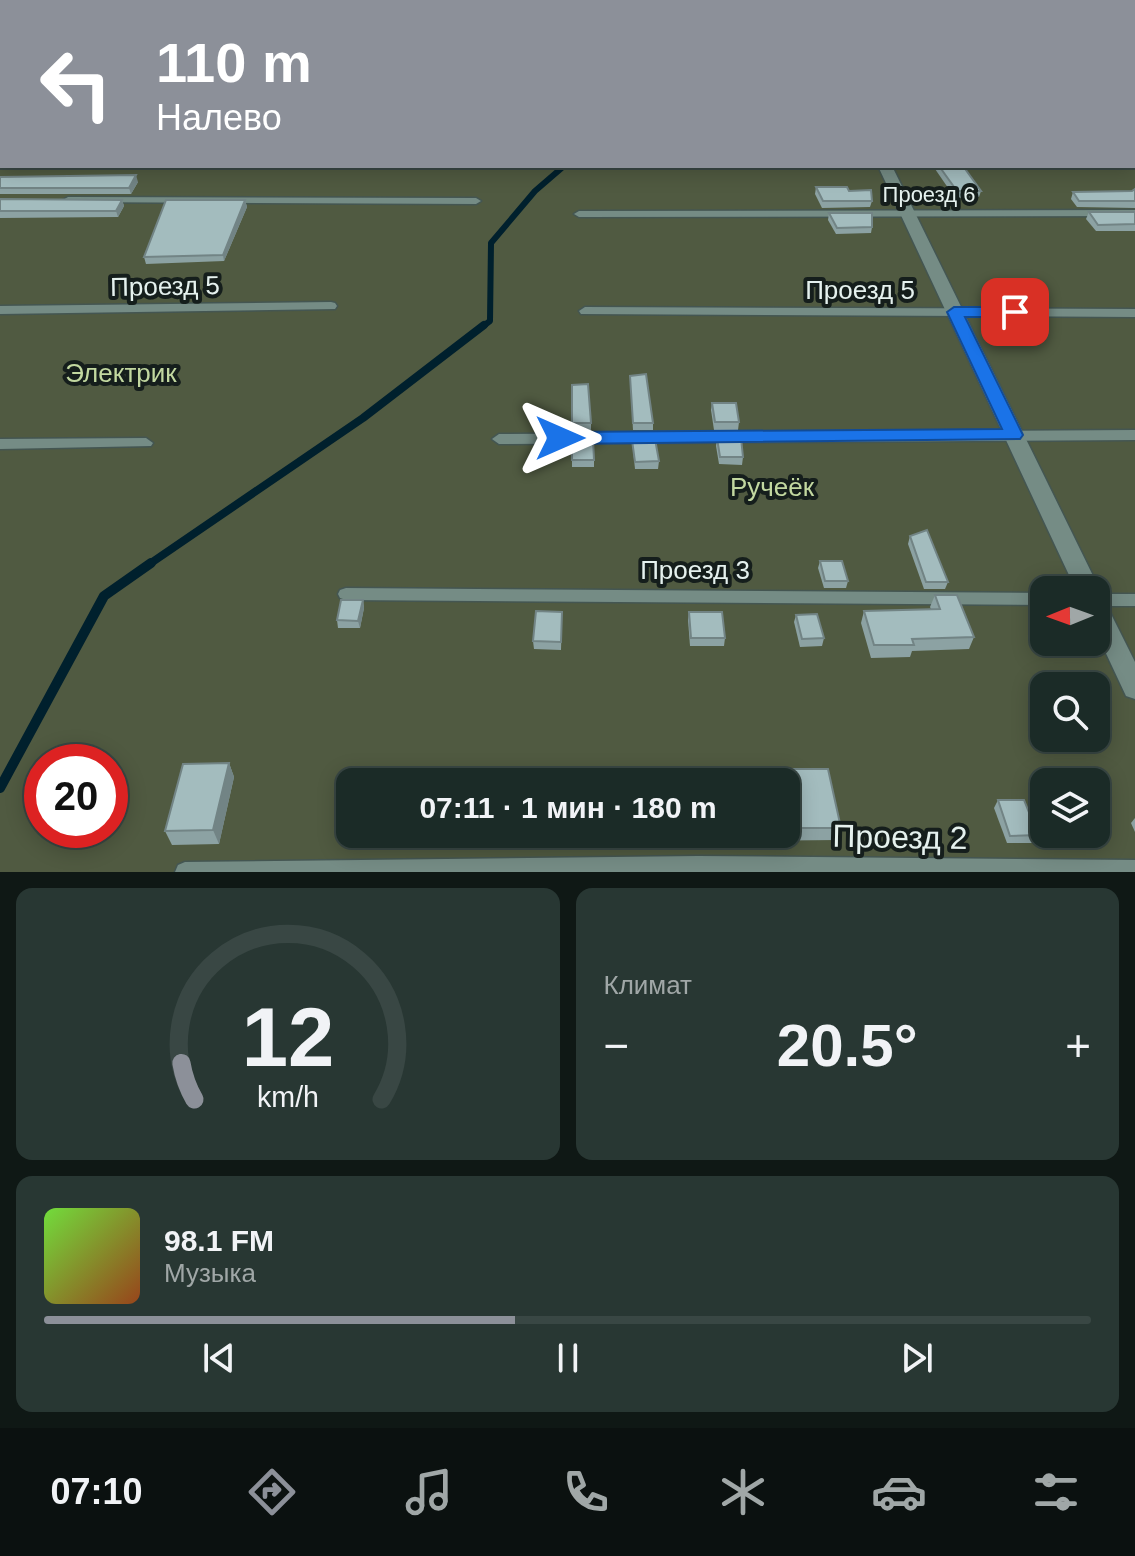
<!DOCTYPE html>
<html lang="ru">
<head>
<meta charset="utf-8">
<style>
	:root { --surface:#1b2b27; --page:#283733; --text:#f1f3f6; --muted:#a0a7a7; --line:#394744; --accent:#8c9099 }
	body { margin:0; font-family:Helvetica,sans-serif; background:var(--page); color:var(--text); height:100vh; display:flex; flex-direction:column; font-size:30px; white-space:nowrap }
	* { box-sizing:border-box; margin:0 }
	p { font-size:26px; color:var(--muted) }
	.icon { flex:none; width:44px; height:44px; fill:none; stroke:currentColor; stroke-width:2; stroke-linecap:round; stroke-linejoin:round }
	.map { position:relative; height:872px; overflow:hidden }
	.side { display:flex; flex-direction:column; gap:16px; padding:16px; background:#0f1815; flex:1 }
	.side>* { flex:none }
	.guide { position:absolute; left:0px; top:0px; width:1136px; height:168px; box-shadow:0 4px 20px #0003,0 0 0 2px var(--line); background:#8c9099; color:#fff; overflow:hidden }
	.needle { width:52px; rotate:269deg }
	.buttons { position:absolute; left:1030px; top:576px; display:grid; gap:16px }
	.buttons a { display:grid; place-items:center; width:80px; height:80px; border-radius:16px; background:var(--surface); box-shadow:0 4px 20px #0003,0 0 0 2px var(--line); font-size:40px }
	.speed { position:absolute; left:24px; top:744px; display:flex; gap:16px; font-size:40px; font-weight:700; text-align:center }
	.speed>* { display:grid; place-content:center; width:104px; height:104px; border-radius:50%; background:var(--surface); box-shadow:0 4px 20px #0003,0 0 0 2px var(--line); line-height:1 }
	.speed .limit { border:12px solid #d22; background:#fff; color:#111 }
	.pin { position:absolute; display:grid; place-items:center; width:68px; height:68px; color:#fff; margin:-34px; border-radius:16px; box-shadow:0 4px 12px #0006 }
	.me { position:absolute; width:88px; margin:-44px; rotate:90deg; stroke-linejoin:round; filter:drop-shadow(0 0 6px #0008) }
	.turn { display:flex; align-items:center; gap:28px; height:168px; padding:0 24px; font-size:36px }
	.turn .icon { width:104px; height:104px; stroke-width:2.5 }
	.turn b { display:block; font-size:56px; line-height:68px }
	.big { font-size:60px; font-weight:700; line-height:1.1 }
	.side .widget { flex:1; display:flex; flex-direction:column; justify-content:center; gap:12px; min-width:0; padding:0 28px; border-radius:16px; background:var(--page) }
	.side .dial { align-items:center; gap:0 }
	.dial svg { height:208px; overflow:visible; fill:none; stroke:var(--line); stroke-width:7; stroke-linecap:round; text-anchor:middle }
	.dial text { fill:var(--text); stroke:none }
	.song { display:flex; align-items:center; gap:24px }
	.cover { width:96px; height:96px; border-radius:12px; background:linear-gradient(135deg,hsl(100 70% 55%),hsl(20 70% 35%)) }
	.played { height:8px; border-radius:4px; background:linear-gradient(90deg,var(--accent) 45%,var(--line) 45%) }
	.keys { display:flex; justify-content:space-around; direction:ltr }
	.heat { display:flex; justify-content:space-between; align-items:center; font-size:44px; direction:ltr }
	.side .tiles { flex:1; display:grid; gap:16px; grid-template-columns:1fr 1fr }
	.widget:last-child { grid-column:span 2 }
	.trip { position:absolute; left:336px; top:768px; width:464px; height:80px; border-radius:16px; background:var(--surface); box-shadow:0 4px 20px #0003,0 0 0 2px var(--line); font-weight:700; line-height:80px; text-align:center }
	.tab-bar { display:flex; height:128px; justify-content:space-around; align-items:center; background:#0b1110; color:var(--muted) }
	.tab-bar .icon { width:56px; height:56px }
	.tab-bar .on { color:var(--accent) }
	.tab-bar b { font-size:36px; color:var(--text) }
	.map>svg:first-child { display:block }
</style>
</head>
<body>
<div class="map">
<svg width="1135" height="872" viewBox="0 0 1135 872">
	<rect width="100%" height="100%" fill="#243934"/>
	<!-- green -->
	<path fill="#505a41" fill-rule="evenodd" d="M0 0H1135V872H0ZM2 2H1134V166H2ZM1044 590H1096V642H1044ZM1044 686H1096V738H1044ZM42 762H110V830H42ZM350 782H786V834H350ZM1044 782H1096V834H1044Z"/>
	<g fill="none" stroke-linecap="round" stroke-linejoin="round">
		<!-- stream-far3 -->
		<polyline stroke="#00202d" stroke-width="5" points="1116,0 1128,2"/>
		<!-- stream-far2 -->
		<polyline stroke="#00202d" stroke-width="6" points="482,327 490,321 491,243 535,191 564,166"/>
		<!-- stream-far1 -->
		<polyline stroke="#00202d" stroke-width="8" points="148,565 363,418 484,325"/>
		<!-- stream -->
		<polyline stroke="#00202d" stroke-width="10" points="0,788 104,596 151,563"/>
		<!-- lane casing -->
		<g stroke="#445652" stroke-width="3">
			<g id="lane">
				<rect x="0" y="70" width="2" height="6"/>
				<rect x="1134" y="71" width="1" height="6"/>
				<rect x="0" y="125" width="2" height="6"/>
				<rect x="1134" y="133" width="1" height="6"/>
				<polygon points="68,197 476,198 481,201 476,204 64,202 63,200"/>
				<polygon points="1135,210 1135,216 579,217 574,214 579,211"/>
				<polygon points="331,302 335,303 337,306 335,309 0,314 0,306"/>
				<polygon points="585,307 1135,309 1135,317 581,314 579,311"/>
				<polygon points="1135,430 1135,440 499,444 492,439 499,434"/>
				<polygon points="146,438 153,443 151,446 0,449 0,439"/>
				<polygon points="346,588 1044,593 1044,605 346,600 340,598 338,594 340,590"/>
				<rect x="1096" y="594" width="39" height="12"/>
				<polygon points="698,856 1135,860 1135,872 175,872 178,865 185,862"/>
			</g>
		</g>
		<!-- street casing -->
		<g stroke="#445652" stroke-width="3">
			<g id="street">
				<polygon points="800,0 810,0 811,2 801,2"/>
				<polygon points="878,166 892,166 1100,590 1096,596 1096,590 1076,590"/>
				<polygon points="1096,598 1104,600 1135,662 1135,699 1126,696 1096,632"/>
			</g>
		</g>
		<!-- lane -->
		<use href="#lane" fill="#758c85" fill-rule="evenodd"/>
		<!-- street -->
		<use href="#street" fill="#758c85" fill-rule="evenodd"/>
	</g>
	<!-- wall -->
	<g fill="#8ca2a3">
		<polygon points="933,166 963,166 981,191 979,197 955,198"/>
		<polygon points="0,177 138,182 131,194 0,194"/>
		<polygon points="816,187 849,191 872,201 870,207 822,208 815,194"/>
		<polygon points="1135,189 1135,208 1077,207 1071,199 1073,192 1132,191"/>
		<polygon points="0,199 122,200 124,206 118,217 0,218"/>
		<polygon points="245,200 247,207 224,261 146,264 144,257"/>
		<polygon points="1089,212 1135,212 1135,231 1096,231 1086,219"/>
		<polygon points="829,213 872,227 871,233 836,234 828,220"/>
		<polygon points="630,376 653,423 653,430 633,430"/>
		<polygon points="572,385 591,423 591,430 572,431"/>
		<polygon points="712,403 739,422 738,430 714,430 711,410"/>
		<polygon points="717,438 743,457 742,465 719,464 716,446"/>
		<polygon points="572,439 594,460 594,467 572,467"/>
		<polygon points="632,440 659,461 658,469 635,469"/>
		<polygon points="910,536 948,582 945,589 924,589 908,544"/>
		<polygon points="820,561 848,581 846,588 824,588 818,568"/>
		<polygon points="935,595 974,637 969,649 912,651 910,657 871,658 861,623 864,611 931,609 930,607"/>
		<polygon points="363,600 364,608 360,628 338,628 337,620"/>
		<polygon points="562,612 561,650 534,649 533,641"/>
		<polygon points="689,612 725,638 724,646 690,646 688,620"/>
		<polygon points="796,615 824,638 822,646 800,647 794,622"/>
		<polygon points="229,763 234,777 219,844 172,845 165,831"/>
		<polygon points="788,769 841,828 837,840 731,841 730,834 786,834 786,782 785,782"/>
		<polygon points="998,800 1038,835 1033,843 1007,843 994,808"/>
		<polygon points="1135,818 1135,832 1131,823"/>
		<rect x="375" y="834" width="26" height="2"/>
		<polygon points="493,834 524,834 524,836 494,836"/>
	</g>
	<!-- shaded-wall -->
	<g fill="#728485">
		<polygon points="136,175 138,182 131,194 129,188"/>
		<polygon points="122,200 124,206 118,217 116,211"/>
		<polygon points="245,200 247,207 224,261 223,255"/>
		<polygon points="363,600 364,608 360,628 358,621"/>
		<polygon points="229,763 234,777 219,844 213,830"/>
	</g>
	<!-- building -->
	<g fill="#a3bcbe" stroke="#728485" stroke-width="2">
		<polygon points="0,0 165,0 163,2 2,2 2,13 0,13"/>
		<polygon points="203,0 549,0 549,2 202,2"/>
		<rect x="681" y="0" width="20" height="2"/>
		<polygon points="729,0 778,0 779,2 729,2"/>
		<polygon points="952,0 975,0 975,2 954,2"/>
		<rect x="0" y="22" width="2" height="40"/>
		<rect x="1134" y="32" width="1" height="32"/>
		<polygon points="939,166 963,166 981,191 957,191"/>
		<polygon points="136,175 129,188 0,188 0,177"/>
		<polygon points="816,187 847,187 849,191 871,190 872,201 823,201"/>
		<polygon points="1135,189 1135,201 1079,201 1073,192 1132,191"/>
		<polygon points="0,199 122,200 116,211 0,211"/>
		<polygon points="166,200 245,200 223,255 144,257"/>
		<polygon points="1089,212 1135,212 1135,224 1098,225"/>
		<polygon points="829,213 872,213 872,227 837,228"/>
		<polygon points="646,374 653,423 633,423 630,376"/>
		<polygon points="588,384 591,423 572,423 572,385"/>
		<polygon points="712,403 736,403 739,422 715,422"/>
		<polygon points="717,438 741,438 743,457 720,457"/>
		<polygon points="572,439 593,439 594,460 572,460"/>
		<polygon points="655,439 659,461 635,462 632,440"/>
		<polygon points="927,530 948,582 926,582 910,536"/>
		<polygon points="820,561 842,561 848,581 825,581"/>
		<polygon points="935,595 957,595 974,637 912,639 914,645 874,645 864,611 940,609"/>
		<polygon points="341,600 363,600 358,621 337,620"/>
		<polygon points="536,611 562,612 561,642 533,641"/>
		<polygon points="689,612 722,612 725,638 691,638"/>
		<polygon points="817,614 824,638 802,639 796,615"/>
		<polygon points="229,763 213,830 165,831 183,764"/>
		<polygon points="788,769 828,769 841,828 786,828 786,785 791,785"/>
		<polygon points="998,800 1024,800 1038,835 1010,836"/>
	</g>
	<!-- route -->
	<polygon fill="#1a73e8" stroke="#114b97" stroke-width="2" points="954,307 1015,307 1022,312 1015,317 965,317 1023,435 1020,439 560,444 550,438 560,432 1002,429 947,312"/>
	<g text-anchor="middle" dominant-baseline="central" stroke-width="8" stroke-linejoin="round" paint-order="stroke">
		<!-- far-street labels -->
		<g font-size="22" fill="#e5f1ee" stroke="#151e1c">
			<text x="929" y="194">Проезд 6</text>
		</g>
		<!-- street labels -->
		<g font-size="26" fill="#e5f1ee" stroke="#151e1c">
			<text transform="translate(165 286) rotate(-1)">Проезд 5</text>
			<text x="860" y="290">Проезд 5</text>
			<text x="695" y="570">Проезд 3</text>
		</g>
		<!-- park labels -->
		<g font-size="26" fill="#c2d8a0" stroke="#151e1c">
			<text x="121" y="373">Электрик</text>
			<text x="772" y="487">Ручеёк</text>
		</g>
		<!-- near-street labels -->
		<g font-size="32" fill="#e5f1ee" stroke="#151e1c">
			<text transform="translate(900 837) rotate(1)">Проезд 2</text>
		</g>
	</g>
</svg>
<div class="buttons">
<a><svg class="needle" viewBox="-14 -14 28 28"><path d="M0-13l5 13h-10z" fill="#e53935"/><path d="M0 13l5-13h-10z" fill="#a0a7a7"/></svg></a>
<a><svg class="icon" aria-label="search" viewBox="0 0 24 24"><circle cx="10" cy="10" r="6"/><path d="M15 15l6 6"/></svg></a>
<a><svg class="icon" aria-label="layers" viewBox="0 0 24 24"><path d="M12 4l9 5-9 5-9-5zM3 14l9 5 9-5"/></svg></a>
</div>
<div class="speed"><div class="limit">20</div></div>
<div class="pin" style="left:1015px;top:312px;background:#d93025"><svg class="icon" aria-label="arrive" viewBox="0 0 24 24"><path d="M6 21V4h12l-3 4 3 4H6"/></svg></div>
<svg class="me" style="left:560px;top:438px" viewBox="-20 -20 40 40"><path d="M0-17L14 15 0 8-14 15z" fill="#1a73e8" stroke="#fff" stroke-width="4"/></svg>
<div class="trip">07:11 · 1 мин · 180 m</div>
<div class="guide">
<div class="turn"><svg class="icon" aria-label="left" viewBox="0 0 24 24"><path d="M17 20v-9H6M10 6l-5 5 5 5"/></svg><div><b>110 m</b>Налево</div></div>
</div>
</div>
<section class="side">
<div class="tiles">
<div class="widget dial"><svg viewBox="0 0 100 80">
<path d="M14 69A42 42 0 1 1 86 69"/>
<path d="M14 69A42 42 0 0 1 9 55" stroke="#8c9099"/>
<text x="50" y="56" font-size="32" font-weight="700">12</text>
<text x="50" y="72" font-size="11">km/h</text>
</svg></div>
<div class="widget"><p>Климат</p>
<div class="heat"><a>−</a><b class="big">20.5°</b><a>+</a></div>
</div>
<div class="widget">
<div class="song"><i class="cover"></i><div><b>98.1 FM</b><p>Музыка</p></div></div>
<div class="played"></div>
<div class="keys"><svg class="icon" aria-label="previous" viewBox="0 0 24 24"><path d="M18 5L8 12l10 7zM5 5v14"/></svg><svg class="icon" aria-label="pause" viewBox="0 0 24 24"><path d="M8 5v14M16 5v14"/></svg><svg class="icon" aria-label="next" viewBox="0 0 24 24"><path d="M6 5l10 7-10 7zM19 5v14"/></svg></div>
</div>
</div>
</section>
<nav class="tab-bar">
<b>07:10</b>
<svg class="icon on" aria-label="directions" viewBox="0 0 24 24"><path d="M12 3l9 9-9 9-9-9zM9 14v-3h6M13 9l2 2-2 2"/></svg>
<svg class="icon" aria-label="music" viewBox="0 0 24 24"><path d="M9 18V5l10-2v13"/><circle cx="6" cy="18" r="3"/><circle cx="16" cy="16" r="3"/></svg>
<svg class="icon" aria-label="phone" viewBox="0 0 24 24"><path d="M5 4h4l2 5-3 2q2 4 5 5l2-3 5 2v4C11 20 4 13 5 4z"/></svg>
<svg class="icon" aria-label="climate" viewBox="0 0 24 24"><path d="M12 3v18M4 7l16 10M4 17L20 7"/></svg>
<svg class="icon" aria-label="car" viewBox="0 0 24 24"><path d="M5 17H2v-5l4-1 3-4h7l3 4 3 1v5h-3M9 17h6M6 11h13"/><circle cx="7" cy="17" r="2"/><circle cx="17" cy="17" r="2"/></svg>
<svg class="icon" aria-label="filters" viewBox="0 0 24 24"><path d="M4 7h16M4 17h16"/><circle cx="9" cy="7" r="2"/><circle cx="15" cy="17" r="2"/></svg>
</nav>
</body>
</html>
